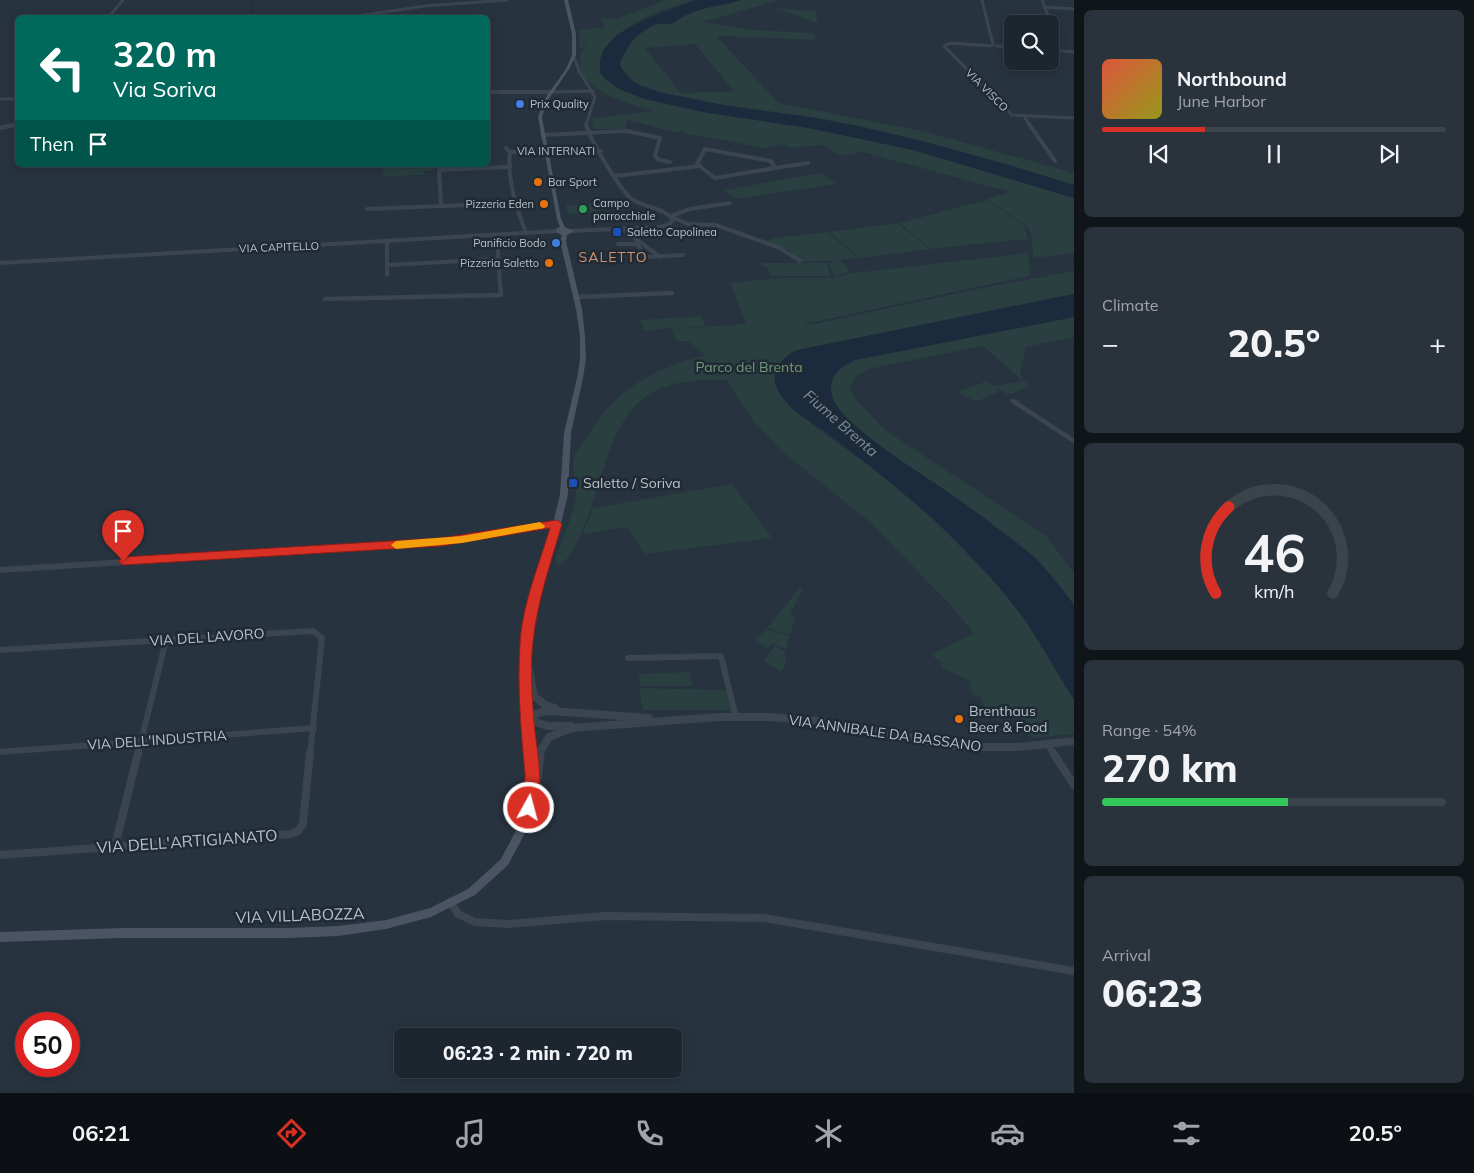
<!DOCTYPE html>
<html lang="en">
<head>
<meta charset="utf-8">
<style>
	:root { --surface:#1d262f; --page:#2a323b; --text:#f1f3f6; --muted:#a0a5aa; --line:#3b434b; --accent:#d93025 }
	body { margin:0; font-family:Mulish,sans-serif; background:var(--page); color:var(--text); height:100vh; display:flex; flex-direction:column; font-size:19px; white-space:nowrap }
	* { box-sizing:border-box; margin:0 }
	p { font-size:16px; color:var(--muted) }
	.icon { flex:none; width:28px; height:28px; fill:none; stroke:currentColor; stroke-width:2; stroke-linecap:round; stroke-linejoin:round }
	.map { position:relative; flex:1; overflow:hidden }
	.sheet { display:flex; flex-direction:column; gap:10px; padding:10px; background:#10151a; width:400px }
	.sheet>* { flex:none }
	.guide { position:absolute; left:15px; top:15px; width:475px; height:152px; border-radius:8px; box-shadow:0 2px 12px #0003,0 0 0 1px var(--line); background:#00695c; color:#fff; overflow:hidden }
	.tools { position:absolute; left:1004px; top:15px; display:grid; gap:10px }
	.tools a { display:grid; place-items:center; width:55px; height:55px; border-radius:8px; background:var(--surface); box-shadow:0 2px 12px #0003,0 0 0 1px var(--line); font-size:25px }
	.speed { position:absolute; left:15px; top:1012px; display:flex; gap:10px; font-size:25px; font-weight:700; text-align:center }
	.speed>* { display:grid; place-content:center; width:65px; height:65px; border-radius:50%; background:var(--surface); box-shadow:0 2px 12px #0003,0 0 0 1px var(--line); line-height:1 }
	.speed .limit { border:8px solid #d22; background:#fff; color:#111 }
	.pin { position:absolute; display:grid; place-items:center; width:42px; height:42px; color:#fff; margin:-51px -21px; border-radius:50% 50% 50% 0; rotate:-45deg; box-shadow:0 0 5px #0007 }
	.pin .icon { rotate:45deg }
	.me { position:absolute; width:55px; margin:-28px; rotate:7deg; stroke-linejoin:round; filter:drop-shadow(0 0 4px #0008) }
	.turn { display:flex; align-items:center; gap:18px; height:105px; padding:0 15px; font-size:22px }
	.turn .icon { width:65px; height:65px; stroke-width:2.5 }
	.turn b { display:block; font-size:35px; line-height:42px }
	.then { display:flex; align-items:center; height:48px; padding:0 15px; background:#0003; gap:10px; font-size:19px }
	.big { font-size:38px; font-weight:800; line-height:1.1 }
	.sheet .card { flex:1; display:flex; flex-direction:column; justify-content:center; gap:8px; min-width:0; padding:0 18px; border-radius:8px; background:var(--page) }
	.sheet .dial { align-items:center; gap:0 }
	.dial svg { height:130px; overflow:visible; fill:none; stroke:var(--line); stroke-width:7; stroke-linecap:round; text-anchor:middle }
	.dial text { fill:var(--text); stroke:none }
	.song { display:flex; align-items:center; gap:15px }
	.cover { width:60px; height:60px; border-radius:8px; background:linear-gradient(135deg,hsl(10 70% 55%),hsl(60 70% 35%)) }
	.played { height:5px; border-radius:2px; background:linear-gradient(90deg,var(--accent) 30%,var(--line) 30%) }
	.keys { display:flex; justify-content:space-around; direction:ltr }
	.heat { display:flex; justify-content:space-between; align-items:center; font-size:28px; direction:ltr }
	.charge { height:8px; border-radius:4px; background:linear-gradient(90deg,#34c759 54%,var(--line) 0) }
	.trip { position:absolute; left:394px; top:1028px; width:288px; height:50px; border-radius:8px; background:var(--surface); box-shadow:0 2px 12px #0003,0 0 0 1px var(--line); font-weight:800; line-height:50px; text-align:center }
	.dock { display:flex; height:80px; justify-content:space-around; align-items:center; background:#0c0f13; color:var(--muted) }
	.dock .icon { width:35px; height:35px }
	.dock .on { color:var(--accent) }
	.dock b { font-size:22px; color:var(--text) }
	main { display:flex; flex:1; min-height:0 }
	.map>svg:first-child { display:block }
</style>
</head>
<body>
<main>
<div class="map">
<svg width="1074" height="1093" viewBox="0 0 1074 1093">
	<rect width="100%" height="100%" fill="#27333f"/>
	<!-- green -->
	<g fill="#293f40" fill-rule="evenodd">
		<path d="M665 0H696C663 9 612 25 600 60L619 89 645 99 708 113 809 128 913 150 1074 198V253L1034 258 1031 234 1027 226 986 199 1010 192 863 152 841 156 822 145 790 148 784 144 763 148 743 144 744 142 742 144 683 133V131L677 133 627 120 626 129H594L592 124 593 118 653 111C622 103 553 83 590 39L580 50 579 29 602 28 591 38 604 28 601 18 616 19Z"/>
		<path d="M741 0H781L702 22 754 30 814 33 815 40 716 36 779 103 923 131 1074 173V185L1014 166 909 138 823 119 704 102 659 92 636 83 621 68 620 63 624 50 631 40 656 24 671 23 684 15 706 7ZM695 44 734 91 681 93 645 48Z"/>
		<polygon points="774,8 816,11 818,23"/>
		<polygon points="384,165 434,165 434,171 424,171 424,175 383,176"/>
		<polygon points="821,173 837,184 735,199 724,190"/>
		<polygon points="986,200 1024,225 1028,239 931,249 899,223"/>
		<polygon points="598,204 600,213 568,214 566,205"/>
		<polygon points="897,223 930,249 861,258 829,232"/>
		<polygon points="827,232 859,258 841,260 850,272 834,276 829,263 835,261 803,262 787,249 767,241 773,238"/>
		<path d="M1028 253 1030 274 1028 276 810 323 804 321 809 325 982 288 1074 271V294L798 350 790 353 778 366 811 424 871 467 931 517 993 580 1010 600 1028 625 1074 700V734L1034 738 1026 734 1017 708 985 710 981 698 972 694 969 680 940 667 943 663 931 655 974 633 995 659 953 608 872 524 783 452 755 423 726 380C698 380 669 380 645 397 629 409 618 429 611 447 601 471 580 561 557 566L555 559C561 544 575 509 576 495 577 480 569 467 576 452 588 438 596 420 608 408 634 379 668 365 705 355L688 341H676L672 328 644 331 640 320 701 316 706 326 674 329 746 324 730 283 778 278H833L853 273Z"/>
		<polygon points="762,263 826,263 831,276 772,276 768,271 768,267 763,267"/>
		<path d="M1074 317V337L1026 347 1020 374 1023 380H1022L983 346 869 369 856 376 850 388 854 398 885 430 1046 536 1074 573V605C1062 589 1049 572 1035 558 1013 539 989 522 965 504 936 482 848 431 834 401 825 380 837 368 855 360Z"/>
		<polygon points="987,381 994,386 1024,381 1030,386 1008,395 997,387 1000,391 976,402 957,392"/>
		<polygon points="732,484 772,538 645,554 627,527 582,534 593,508"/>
		<polygon points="800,588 803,589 790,614 795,618 790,635 767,628"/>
		<polygon points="767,629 789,636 786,649 772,643 768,648 755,640"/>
		<polygon points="775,646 785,651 786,664 781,672 763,661"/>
		<polygon points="689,672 693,686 640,686 638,674"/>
		<polygon points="639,688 726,690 731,710 643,710"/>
	</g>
	<!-- water -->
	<g fill="#1b2b3d">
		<path d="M696 0H741C717 8 697 6 675 22 670 26 661 22 656 24 636 31 628 46 620 63 621 72 630 80 639 85 656 93 675 95 694 99 739 110 786 112 832 121 914 136 994 161 1074 185V198L913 150 809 128 708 113 645 99 619 89 604 78 600 73V60L603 50 617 35 642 21Z"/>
		<path d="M1074 294V317L855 360C837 368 825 380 834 401 848 431 936 482 965 504 989 522 1013 539 1035 558 1049 572 1062 589 1074 605V700C1058 675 1044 647 1027 623 999 584 965 548 930 516 898 487 864 462 830 435 811 421 787 411 777 388 769 371 783 356 798 350Z"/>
	</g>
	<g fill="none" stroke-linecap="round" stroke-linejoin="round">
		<!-- stream -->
		<polyline stroke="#1b2b3d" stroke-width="1" points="249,0 253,3 251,10 253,18"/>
		<!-- minor-far4 -->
		<g stroke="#3b454f" stroke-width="3">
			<polyline points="982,0 993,45"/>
			<polyline points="1042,0 1051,23"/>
			<polyline points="1044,7 1074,9"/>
			<polyline points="108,18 123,0"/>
			<polyline points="344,18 425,6 507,0"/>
			<polyline points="991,46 950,43 944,46 1012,115 1074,118"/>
			<polyline points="997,46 1012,47"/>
			<polyline points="1050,50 1074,52"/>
			<polyline points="574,56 579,71 595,97 586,125"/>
			<polyline points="551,92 593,91"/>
			<polyline points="0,99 18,99"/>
			<polyline points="1025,118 1030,125"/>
		</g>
		<!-- minor-far3 -->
		<g stroke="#3b454f" stroke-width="4">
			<polyline points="1029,124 1055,161"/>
			<polyline points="542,135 627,131 660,138 655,156 659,160 670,162"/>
			<path d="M506 148 510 152C507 180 516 207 526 233"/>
			<polygon points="705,149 771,161 775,168 715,178 697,164"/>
			<polyline points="510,152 601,151"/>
			<polyline points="775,168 808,163"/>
			<polyline points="615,176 700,166"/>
			<polyline points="441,205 439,170 510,167"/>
			<polyline points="367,209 516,203"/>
			<polyline points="671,216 690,209 730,203"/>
			<polyline points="672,217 688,224 716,225 780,248 800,261"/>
			<polyline points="623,229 660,257"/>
			<path d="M571 231 660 227 670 224 673 219C662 207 645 208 632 199 620 191 589 137 586 124"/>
			<polyline points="497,235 500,284"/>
			<polyline points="636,240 644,257 683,255"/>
			<polyline points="387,242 387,275"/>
			<polyline points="618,244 640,244"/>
			<polyline points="0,263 558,231"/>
			<polyline points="388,265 498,259"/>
		</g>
		<!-- minor-far2 -->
		<g stroke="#3b454f" stroke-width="4.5">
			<polyline points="579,297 672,293"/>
			<polyline points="325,299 501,295 500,283"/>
			<polyline points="1013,401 1074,441"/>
		</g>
		<!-- minor-far1 -->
		<g stroke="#3b454f" stroke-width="6">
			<polyline points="0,570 441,542 557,524"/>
			<polyline points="0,650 313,631 322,638 310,754"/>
			<polyline points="628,658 721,656 736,718"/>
			<polyline points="1048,745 1054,754"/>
			<polyline points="0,752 314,728"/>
			<polyline points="138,754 166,640"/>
		</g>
		<!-- minor -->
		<g stroke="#3b454f" stroke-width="8">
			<polyline points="1053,753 1074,785"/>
			<polyline points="115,846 138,753"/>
			<polyline points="0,855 291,834 298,831 303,824 310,753"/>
			<polyline points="450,902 458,914 475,922 508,924 605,916 764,918 1074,971"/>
		</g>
		<!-- tertiary-far3 -->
		<g stroke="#3b454f" stroke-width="4">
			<polyline points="488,92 551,92"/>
			<polyline points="14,125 18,124"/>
		</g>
		<!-- tertiary-far2 -->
		<polyline stroke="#3b454f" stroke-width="4.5" points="0,128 18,124"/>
		<!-- tertiary-far1 -->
		<g stroke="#3b454f" stroke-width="8">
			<polyline points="527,659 534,696 545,705 555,708"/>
			<polyline points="527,719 540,712 552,711 649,718"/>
			<polyline points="527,719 547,726 571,726"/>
			<polyline points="539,754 549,737 572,728 719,717 770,717 819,721 961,747 1018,747 1074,741"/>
		</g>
		<!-- tertiary -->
		<polyline stroke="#3b454f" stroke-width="9" points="535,798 540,753"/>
		<!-- secondary -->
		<polygon fill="#4a5462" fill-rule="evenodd" points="564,0 568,0 576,34 576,55 569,69 548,100 542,117 561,219 565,227 574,231 567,235 566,241 582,309 585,336 586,359 583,378 571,433 568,494 560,528 536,612 530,642 529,684 536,770 536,800 532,820 508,865 475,895 431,917 386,929 338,936 289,938 124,938 0,942 0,932 124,928 289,928 338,926 386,920 430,908 468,889 501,859 522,819 527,800 527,770 520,684 522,642 528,612 552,528 560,494 564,433 577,378 580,359 580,336 576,309 560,241 562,235 556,232 557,228 560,227 557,219 538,117 544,100 566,69 572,55 572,34"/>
	</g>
	<!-- route -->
	<path fill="#d93025" stroke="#8d1f18" d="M557 520 562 524C551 562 537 602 533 642 530 667 532 696 534 722 536 747 546 789 534 812L529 814 524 812C519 801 526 786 525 774 521 731 517 687 520 644 522 605 539 565 550 528L441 546 123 565 118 561 123 557 441 538Z"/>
	<!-- slow -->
	<polygon fill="#f59e0b" points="540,522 545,526 544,528 462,543 396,549 391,545 396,541 462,536"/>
	<!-- markers -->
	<g fill="#3f7fe0" stroke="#202a34" stroke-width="2">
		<circle cx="520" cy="104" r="5"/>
		<circle cx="556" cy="243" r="5"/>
	</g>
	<g fill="#e8710a" stroke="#202a34" stroke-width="2">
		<circle cx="538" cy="182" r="5"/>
		<circle cx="544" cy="204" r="5"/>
		<circle cx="549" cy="263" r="5"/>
		<circle cx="959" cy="719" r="5"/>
	</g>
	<circle fill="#2e9e5b" stroke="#202a34" stroke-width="2" cx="583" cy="209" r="5"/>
	<g fill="#1a4fb4" stroke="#202a34" stroke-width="2">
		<rect x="612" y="227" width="10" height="10" rx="2.5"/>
		<rect x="568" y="478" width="10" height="10" rx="2.5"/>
	</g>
	<g text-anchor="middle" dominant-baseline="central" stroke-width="5" stroke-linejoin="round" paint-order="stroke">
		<!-- far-street labels -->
		<g font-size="11" fill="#b8c0c9" stroke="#202a34">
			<text transform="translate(987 90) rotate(45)">VIA VISCO</text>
			<text x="556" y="151">VIA INTERNATI</text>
			<text transform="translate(279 247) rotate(-2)">VIA CAPITELLO</text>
		</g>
		<!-- far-poi labels -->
		<g font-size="11" fill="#b8c0c9" stroke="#202a34" text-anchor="start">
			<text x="530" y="104">Prix Quality</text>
			<text x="548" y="182">Bar Sport</text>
			<text x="593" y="203">Campo<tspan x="593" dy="13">parrocchiale</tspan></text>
			<text x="534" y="204" text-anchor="end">Pizzeria Eden</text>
			<text x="627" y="232">Saletto Capolinea</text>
			<text x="546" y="243" text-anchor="end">Panificio Bodo</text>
			<text x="539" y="263" text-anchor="end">Pizzeria Saletto</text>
		</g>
		<!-- far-quarter labels -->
		<g font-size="14" letter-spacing="1" fill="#cf916e" stroke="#202a34">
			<text x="613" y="257">SALETTO</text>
		</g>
		<!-- park labels -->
		<g font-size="14" fill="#709977" stroke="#202a34">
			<text x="749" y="367">Parco del Brenta</text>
		</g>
		<!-- poi labels -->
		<g font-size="14" fill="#b8c0c9" stroke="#202a34" text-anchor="start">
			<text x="583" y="483">Saletto / Soriva</text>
			<text x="969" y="711">Brenthaus<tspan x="969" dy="16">Beer &amp; Food</tspan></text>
		</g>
		<!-- street labels -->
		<g font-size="14" fill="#b8c0c9" stroke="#202a34">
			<text transform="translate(207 637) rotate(-4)">VIA DEL LAVORO</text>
			<text transform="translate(885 733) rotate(8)">VIA ANNIBALE DA BASSANO</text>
			<text transform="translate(157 740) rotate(-4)">VIA DELL'INDUSTRIA</text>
		</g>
		<!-- water labels -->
		<g font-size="15" font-style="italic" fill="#738da6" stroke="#202a34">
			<text transform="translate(841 423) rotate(41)">Fiume Brenta</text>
		</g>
		<!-- near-street labels -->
		<g font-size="16" fill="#b8c0c9" stroke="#202a34">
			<text transform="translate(187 841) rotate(-4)">VIA DELL'ARTIGIANATO</text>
			<text transform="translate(300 915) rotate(-2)">VIA VILLABOZZA</text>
		</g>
	</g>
</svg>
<div class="tools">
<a><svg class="icon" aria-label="search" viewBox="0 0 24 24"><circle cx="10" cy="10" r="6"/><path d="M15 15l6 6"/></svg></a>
</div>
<div class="speed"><div class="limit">50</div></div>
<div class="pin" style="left:123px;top:561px;background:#d93025"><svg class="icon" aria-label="arrive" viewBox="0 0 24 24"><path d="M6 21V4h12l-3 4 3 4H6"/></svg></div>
<svg class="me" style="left:529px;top:808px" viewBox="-20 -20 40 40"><circle r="17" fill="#d93025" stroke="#fff" stroke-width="3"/><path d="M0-11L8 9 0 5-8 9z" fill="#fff"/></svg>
<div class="trip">06:23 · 2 min · 720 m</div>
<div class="guide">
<div class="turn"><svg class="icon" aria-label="left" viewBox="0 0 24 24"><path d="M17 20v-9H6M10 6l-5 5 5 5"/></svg><div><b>320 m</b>Via Soriva</div></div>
<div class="then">Then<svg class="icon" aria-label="arrive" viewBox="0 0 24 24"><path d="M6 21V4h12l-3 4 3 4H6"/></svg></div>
</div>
</div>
<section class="sheet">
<div class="card">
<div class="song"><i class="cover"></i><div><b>Northbound</b><p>June Harbor</p></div></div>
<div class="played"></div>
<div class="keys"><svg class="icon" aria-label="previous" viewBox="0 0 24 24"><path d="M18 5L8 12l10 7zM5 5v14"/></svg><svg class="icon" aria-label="pause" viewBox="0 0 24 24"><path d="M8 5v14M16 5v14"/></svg><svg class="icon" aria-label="next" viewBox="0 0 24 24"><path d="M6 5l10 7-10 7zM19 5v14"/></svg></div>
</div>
<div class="card"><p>Climate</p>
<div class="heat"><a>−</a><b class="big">20.5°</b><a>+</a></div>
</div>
<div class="card dial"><svg viewBox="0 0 100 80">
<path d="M14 69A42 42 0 1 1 86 69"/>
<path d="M14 69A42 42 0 0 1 22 16" stroke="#d93025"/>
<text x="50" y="56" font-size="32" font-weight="700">46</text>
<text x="50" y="72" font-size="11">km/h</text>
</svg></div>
<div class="card"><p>Range · 54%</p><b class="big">270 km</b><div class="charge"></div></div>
<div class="card"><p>Arrival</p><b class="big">06:23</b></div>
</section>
</main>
<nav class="dock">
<b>06:21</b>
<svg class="icon on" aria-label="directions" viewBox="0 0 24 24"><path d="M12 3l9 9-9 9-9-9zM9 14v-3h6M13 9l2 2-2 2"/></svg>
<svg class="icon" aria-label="music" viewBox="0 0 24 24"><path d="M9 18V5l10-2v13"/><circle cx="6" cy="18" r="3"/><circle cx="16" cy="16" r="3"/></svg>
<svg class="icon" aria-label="phone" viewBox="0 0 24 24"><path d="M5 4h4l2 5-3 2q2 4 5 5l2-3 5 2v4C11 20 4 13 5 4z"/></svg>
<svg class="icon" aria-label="climate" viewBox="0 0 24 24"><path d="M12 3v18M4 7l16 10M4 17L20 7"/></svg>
<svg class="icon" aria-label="car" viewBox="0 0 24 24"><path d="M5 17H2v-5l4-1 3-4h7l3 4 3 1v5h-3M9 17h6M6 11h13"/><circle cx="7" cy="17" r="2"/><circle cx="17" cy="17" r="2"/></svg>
<svg class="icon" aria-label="filters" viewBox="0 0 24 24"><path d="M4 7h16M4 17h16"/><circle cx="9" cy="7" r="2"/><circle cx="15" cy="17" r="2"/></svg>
<b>20.5°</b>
</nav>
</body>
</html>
